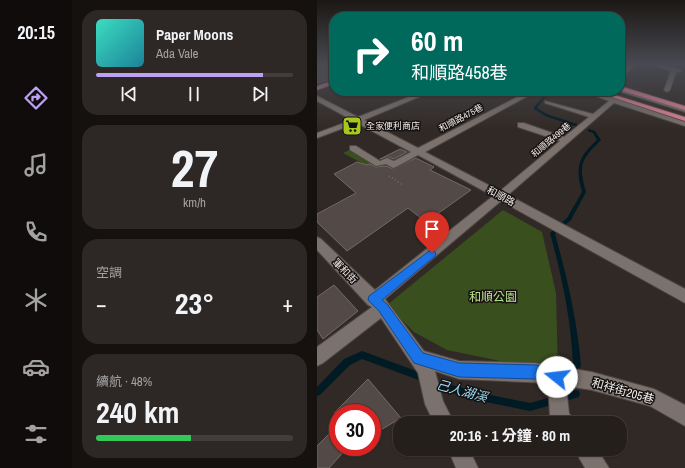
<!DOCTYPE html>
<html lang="zh-TW">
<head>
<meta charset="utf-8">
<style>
	:root { --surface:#251f1c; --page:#2d2725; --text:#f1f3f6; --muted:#a3a2a3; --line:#423d3b; --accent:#bca0f2 }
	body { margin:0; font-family:"Archivo Narrow","Noto Sans TC",sans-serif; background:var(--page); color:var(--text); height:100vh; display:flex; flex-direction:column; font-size:15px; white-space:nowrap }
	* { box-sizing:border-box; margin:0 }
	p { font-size:13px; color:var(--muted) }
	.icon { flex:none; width:22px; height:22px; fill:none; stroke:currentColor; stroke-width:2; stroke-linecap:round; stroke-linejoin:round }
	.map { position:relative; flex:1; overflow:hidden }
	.panel { display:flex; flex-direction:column; gap:10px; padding:10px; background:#14110f; width:245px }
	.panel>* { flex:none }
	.banner { position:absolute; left:12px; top:12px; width:296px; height:84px; border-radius:16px; box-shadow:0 1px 3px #0004,0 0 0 1px var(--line); background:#00695c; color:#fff; overflow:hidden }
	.speed { position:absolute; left:12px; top:404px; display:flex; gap:8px; font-size:20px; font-weight:700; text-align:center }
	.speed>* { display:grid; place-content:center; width:52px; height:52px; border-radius:50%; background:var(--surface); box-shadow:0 1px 3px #0004,0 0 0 1px var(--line); line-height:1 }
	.speed .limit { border:6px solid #d22; background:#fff; color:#111 }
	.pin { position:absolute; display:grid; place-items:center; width:34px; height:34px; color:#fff; margin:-41px -17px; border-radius:50% 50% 50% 0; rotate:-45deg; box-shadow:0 0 4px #0007 }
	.pin .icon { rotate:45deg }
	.me { position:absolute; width:44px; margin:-22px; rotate:286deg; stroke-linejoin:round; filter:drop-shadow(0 0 3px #0008) }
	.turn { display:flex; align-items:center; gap:14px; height:84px; padding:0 16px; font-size:18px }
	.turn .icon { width:52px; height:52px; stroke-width:2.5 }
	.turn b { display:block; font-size:28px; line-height:34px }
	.big { font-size:30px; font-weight:700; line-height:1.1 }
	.panel .card { flex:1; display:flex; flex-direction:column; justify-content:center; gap:6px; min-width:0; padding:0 14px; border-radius:16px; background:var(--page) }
	.panel .dial { align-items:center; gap:0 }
	.dial b { font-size:52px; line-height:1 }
	.song { display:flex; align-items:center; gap:12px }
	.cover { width:48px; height:48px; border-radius:6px; background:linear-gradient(135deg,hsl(170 70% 55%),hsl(190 70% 35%)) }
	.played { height:4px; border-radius:2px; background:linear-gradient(90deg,var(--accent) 85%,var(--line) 85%) }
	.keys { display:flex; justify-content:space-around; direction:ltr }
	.heat { display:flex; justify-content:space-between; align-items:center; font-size:22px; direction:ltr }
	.charge { height:6px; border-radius:3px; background:linear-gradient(90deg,#34c759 48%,var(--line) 0) }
	.trip { position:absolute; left:76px; top:416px; width:234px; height:40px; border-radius:16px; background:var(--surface); box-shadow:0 1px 3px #0004,0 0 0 1px var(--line); font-weight:700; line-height:40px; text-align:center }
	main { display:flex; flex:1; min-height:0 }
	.menu { display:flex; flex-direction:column; width:72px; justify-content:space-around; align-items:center; background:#0f0c0b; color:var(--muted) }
	.menu .icon { width:28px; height:28px }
	.menu .active { color:var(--accent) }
	.menu b { font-size:18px; color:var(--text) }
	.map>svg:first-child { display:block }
</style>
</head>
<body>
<main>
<nav class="menu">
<b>20:15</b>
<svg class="icon active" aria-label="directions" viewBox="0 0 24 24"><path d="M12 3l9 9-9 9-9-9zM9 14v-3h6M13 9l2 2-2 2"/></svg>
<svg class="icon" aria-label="music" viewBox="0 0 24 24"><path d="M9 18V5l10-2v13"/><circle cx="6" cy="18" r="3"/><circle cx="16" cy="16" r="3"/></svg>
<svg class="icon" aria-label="phone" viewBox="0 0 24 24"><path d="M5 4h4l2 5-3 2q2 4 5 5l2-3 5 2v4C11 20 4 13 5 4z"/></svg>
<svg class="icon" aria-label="climate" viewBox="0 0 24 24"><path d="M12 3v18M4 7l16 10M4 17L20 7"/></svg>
<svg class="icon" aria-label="car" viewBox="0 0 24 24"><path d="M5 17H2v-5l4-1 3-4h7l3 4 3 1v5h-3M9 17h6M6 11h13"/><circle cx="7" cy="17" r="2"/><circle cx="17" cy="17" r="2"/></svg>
<svg class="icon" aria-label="filters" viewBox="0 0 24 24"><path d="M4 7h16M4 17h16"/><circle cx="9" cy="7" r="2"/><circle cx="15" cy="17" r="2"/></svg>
</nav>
<section class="panel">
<div class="card">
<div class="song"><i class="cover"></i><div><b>Paper Moons</b><p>Ada Vale</p></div></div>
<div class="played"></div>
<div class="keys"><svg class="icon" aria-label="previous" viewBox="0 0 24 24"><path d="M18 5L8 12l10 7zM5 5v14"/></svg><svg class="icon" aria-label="pause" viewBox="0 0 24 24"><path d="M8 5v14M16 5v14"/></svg><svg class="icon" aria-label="next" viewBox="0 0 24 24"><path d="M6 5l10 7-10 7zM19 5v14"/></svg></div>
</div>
<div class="card dial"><b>27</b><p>km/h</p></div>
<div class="card"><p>空調</p>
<div class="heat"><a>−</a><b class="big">23°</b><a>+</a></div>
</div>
<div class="card"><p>續航 · 48%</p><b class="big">240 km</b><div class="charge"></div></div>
</section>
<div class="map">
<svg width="368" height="468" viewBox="0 0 368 468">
	<rect width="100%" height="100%" fill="#312925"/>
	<!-- green -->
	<g fill="#39501e">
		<polygon points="39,147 61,160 65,158 81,168 67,175 26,153"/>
		<polygon points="186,210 225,232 239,293 241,373 130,350 97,332 70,305"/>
	</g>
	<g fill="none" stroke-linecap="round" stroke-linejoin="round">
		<!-- stream -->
		<g fill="#001b24" fill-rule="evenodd">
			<polygon points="231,91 233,91 220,108 230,114 260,124 260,126 258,126 228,116 217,109 217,107"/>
			<path d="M271 129 278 131 284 140C264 160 261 164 269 192L254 220 238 234C250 277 260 319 264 365L263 368 260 369 257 368 256 365C254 319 245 277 233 233L250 218 265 192C258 167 261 157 280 140L276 133 271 131Z"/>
			<polygon points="45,351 110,375 111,378 110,381 107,382 45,359 33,365 3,395 0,396 0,387 27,359"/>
			<polygon points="116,380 169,394 213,403 259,390 262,391 263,394 262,397 259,398 213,411 169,402 116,388 113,387 112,384 113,381"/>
		</g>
	</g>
	<!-- building -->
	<g fill="#534946" stroke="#736965">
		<polygon points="9,64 17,64 17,78 0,83 0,66"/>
		<polygon points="83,149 90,152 77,159 71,157 63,159"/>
		<polygon points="99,158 117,167 113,170 154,190 109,222 91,208 30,251 0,222 0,214 39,193 17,174 40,162 50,165 53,164 59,167 69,166 76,169"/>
		<polygon points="17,285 41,311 6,339 0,330 0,297"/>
		<polygon points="51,379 84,418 55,435 55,413 17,413"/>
		<polygon points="21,425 21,447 31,447 12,468 0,468 0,446"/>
	</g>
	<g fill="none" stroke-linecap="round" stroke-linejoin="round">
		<!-- minor casing -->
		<g stroke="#4d4643" stroke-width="2">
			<g id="minor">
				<polygon points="314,64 319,64 303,79 303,74"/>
				<polygon points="331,64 357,67 365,71 359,72 353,90 350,92 347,90 354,71"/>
				<polygon points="303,88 368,108 368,112 301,91 303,91"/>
				<polygon points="107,91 116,91 47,120 101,148 212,91 220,91 108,152 183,191 243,141 201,127 201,123 207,123 247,137 272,117 228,103 228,101 276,114 292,101 266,91 275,91 368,122 368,126 297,103 191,195 368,289 368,303 184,201 68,299 107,351 142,361 219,363 275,372 337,389 368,405 368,426 333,406 275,390 249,386 252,413 258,423 236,423 233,417 231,383 142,379 118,371 126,401 137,423 117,423 108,404 101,373 64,318 6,363 0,366 0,347 55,307 51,305 0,250 0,237 4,239 58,290 176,196 101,155 79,167 76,168 69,164 59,166 33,150 33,146 39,146 63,161 70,158 77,161 94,152 40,123 0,138 0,133 35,120 0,101 0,96 41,117"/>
				<polygon points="131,449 152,449 161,468 139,468"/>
				<polygon points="257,449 280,449 292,468 268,468"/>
			</g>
		</g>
		<!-- major casing -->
		<g stroke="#4d4643" stroke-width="2">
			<polygon id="major" points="17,80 17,84 0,90 0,86"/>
		</g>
		<!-- highway casing -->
		<g stroke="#4d4643" stroke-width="2">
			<g id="highway">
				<polygon points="303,86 368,106 368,110 303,90"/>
				<polygon points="276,91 285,91 368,117 368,121"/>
			</g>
		</g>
		<!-- path -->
		<polyline stroke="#6c6561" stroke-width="2" stroke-dasharray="1 2.5" stroke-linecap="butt" points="72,176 86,185"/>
		<!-- minor -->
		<use href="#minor" fill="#7b716d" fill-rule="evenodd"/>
		<!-- major -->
		<use href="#major" fill="#ba7c87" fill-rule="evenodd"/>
		<!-- highway -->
		<use href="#highway" fill="#e48499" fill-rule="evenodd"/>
	</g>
	<!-- sky -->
	<linearGradient id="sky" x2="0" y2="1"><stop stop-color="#1b1714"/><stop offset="0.49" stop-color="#484951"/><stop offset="1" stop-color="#484951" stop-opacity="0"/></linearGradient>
	<rect width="368" height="130" fill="url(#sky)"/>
	<!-- route -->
	<polygon fill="#1a73e8" stroke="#114b97" points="115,249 119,253 118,256 65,300 70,304 106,353 142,363 219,365 244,370 246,377 244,382 240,384 234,381 219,379 142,377 97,363 62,311 51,300 52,296"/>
	<!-- icons -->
	<defs>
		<g id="supermarket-square" transform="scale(1)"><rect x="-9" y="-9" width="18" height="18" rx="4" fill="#a8c71c" stroke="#161211"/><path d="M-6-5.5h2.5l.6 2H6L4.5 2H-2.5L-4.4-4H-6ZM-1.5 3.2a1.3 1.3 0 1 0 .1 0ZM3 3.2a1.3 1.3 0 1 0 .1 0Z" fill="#111"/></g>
	</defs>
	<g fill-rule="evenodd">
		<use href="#supermarket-square" x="35" y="126"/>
	</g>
	<g text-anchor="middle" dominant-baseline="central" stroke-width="3" stroke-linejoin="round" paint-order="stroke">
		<!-- far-street labels -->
		<g font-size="9" fill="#f2edea" stroke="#161211">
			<text transform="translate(144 118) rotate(-28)">和順路475巷</text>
			<text transform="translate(234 140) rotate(-40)">和順路499巷</text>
		</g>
		<!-- far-poi labels -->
		<g font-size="9" fill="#f2edea" stroke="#161211" text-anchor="start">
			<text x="49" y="126">全家便利商店</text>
		</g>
		<!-- street labels -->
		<g font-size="10" fill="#f2edea" stroke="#161211">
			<text transform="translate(184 196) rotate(28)">和順路</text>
			<text transform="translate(28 271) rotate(46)">軍和街</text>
		</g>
		<!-- near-park labels -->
		<g font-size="12" fill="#b7e48a" stroke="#161211">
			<text x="176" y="297">和順公園</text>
		</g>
		<!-- near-street labels -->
		<g font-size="12" fill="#f2edea" stroke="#161211">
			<text transform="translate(306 391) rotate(16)">和祥街205巷</text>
		</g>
		<!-- near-water labels -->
		<g font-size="13" font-style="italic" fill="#98dbf4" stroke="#161211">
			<text transform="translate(145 391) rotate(15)">己人湖溪</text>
		</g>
	</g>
</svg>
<div class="speed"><div class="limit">30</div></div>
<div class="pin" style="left:115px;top:253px;background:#d93025"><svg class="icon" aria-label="arrive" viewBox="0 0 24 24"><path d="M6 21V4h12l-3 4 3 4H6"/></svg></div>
<svg class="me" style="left:240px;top:377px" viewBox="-20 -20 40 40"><circle r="19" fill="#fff"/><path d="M0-13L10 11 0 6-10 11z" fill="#1a73e8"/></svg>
<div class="trip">20:16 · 1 分鐘 · 80 m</div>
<div class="banner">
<div class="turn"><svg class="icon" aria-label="right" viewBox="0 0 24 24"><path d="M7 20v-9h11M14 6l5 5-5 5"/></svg><div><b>60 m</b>和順路458巷</div></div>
</div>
</div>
</main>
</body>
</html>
